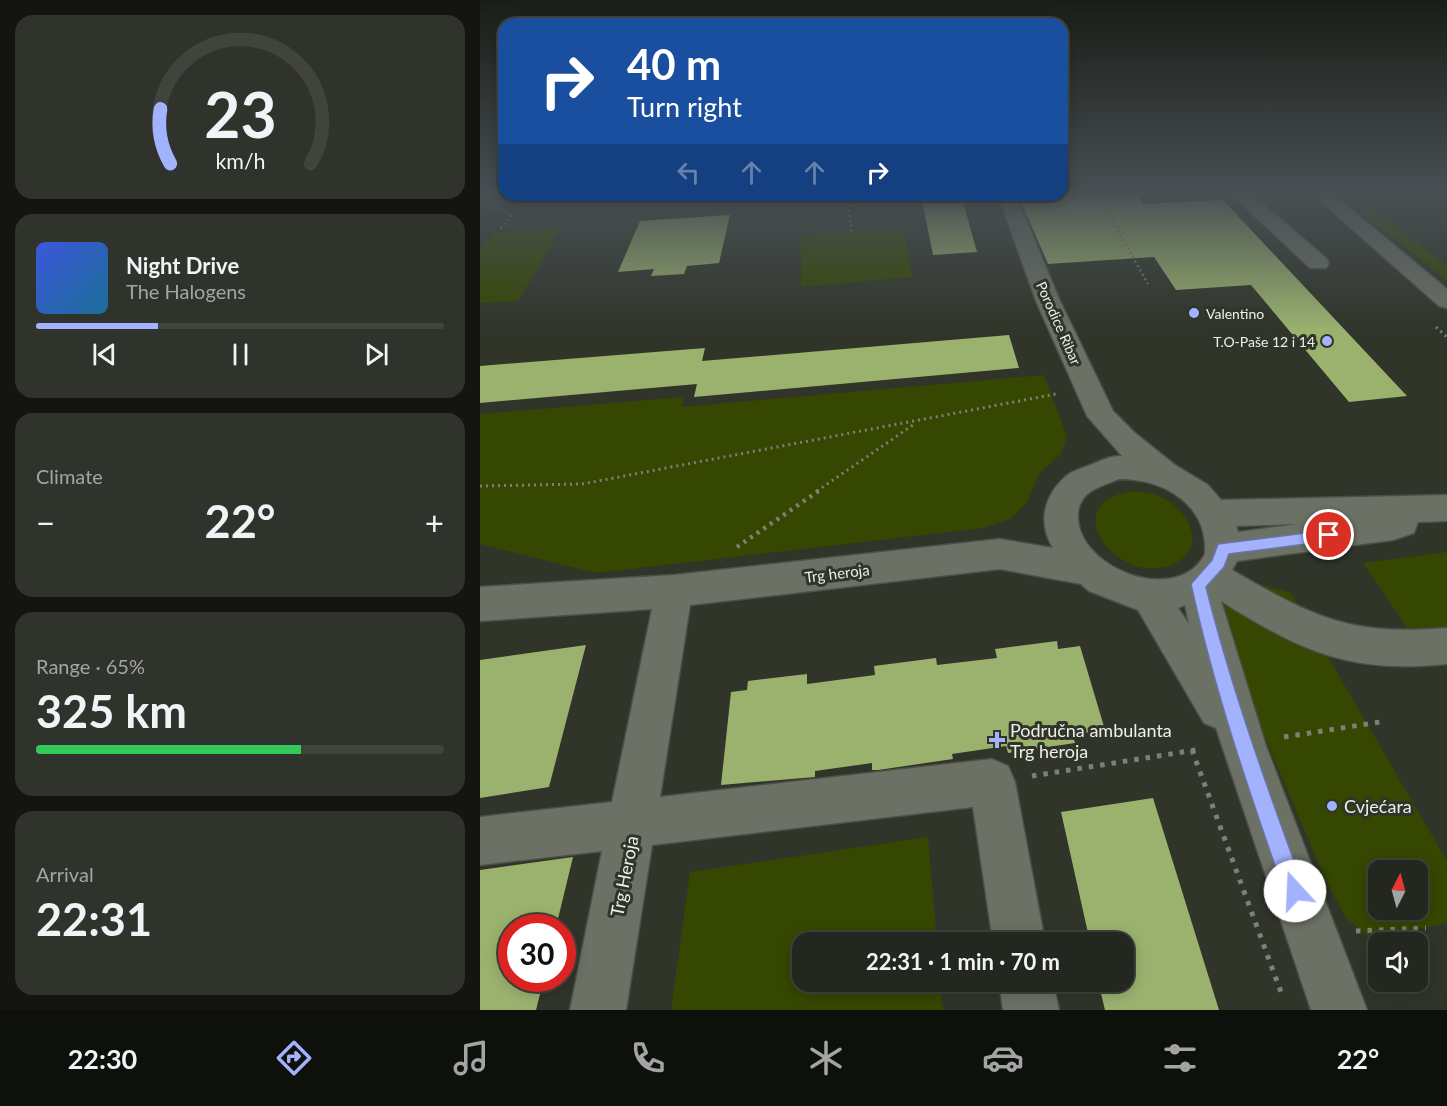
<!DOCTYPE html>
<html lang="en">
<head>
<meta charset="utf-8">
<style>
	:root { --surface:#24271f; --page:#30332c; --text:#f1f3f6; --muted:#a3a5a4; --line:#41443d; --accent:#a2b2fd }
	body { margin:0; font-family:Lato,sans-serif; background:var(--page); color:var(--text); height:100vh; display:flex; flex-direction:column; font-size:22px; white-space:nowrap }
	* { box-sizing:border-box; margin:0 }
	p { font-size:20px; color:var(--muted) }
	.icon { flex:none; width:33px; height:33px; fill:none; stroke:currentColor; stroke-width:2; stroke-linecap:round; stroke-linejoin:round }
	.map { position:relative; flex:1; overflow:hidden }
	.drawer { display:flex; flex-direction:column; gap:15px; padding:15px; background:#141511; width:480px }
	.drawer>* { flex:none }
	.top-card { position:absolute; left:18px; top:18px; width:570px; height:183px; border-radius:18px; box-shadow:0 3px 15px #0003,0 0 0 2px var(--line); background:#1a4fa0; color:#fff; overflow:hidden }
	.needle { width:39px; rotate:6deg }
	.buttons { position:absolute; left:888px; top:860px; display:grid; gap:12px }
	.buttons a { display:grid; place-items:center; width:60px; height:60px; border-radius:12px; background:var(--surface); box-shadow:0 3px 15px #0003,0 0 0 2px var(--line); font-size:30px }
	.speed { position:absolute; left:18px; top:914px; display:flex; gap:12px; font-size:30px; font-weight:700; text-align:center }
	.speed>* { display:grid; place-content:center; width:78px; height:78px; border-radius:50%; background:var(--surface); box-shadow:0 3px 15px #0003,0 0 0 2px var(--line); line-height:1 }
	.speed .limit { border:9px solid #d22; background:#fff; color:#111 }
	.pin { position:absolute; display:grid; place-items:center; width:51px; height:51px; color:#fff; margin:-26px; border:3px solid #fff; border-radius:50%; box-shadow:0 2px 6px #0007 }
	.me { position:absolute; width:66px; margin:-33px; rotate:340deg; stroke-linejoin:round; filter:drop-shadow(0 0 4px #0008) }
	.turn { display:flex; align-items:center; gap:21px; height:126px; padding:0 30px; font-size:27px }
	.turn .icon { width:78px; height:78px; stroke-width:2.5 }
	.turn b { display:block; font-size:42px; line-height:51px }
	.lanes { display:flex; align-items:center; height:57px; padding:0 30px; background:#0003; justify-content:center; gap:30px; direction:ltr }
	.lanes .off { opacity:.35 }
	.big { font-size:45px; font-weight:700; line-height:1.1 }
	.drawer .card { flex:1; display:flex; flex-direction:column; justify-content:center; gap:9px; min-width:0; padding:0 21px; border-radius:18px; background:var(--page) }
	.drawer .dial { align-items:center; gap:0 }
	.dial svg { height:156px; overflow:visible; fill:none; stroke:var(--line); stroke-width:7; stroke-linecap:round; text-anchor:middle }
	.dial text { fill:var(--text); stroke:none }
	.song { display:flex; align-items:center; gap:18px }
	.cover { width:72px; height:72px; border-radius:9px; background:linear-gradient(135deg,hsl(230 70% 55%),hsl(200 70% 35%)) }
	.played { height:6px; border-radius:3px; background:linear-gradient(90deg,var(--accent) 30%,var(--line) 30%) }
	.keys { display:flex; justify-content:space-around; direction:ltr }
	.heat { display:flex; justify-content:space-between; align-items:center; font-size:33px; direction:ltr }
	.charge { height:9px; border-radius:4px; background:linear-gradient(90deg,#34c759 65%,var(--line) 0) }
	.trip { position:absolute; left:312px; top:932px; width:342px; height:60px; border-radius:18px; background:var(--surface); box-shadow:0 3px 15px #0003,0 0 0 2px var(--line); font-weight:700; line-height:60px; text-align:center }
	.menu { display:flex; height:96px; justify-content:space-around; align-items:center; background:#0e100c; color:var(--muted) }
	.menu .icon { width:42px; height:42px }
	.menu .selected { color:var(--accent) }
	.menu b { font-size:27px; color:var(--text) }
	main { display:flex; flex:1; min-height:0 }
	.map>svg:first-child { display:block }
</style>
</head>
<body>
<main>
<section class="drawer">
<div class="card dial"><svg viewBox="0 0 100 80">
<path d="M14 69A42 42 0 1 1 86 69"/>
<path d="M14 69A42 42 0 0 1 9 41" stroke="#a2b2fd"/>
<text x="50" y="56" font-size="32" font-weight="700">23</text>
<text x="50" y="72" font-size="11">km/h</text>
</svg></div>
<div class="card">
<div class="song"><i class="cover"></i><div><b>Night Drive</b><p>The Halogens</p></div></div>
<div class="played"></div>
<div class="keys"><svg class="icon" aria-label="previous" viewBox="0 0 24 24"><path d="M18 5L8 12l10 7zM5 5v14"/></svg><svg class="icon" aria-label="pause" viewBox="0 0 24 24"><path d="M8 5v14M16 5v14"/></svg><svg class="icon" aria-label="next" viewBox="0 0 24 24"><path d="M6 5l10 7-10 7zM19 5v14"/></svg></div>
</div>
<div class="card"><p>Climate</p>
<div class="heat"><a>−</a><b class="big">22°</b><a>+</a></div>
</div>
<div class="card"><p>Range · 65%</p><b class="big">325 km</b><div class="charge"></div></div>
<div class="card"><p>Arrival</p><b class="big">22:31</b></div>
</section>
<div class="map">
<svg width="967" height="1010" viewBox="0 0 967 1010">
	<rect width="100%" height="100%" fill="#303429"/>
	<!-- green -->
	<g fill="#354700" fill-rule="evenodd">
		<polygon points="897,210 967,266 967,281 880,211"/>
		<polygon points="81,228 38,301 0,303 0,250 13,233"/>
		<polygon points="422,228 433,277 321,287 321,236"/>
		<polygon points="564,375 587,437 581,454 560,473 547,502 531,519 503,528 116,573 0,544 0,414 204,397 201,407"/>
		<path d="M652 491C663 492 674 493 683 498 707 510 728 545 697 562 642 593 571 503 652 491Z"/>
		<polygon points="967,552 967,665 954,667 883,563"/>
		<path d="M787 586 811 593 967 861V923L892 939 866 918 846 881 730 608 738 596ZM898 870H938V909H898Z"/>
		<polygon points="448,837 457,942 322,942 322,981 460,981 463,1010 191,1010 210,872"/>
	</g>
	<!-- building -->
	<g fill="#9bb26f">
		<polygon points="621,191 654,191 664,204 743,200 927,396 869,402 771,285 696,290 674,257 568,264 538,195 624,195"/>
		<polygon points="441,195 481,195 497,252 453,255"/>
		<polygon points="250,215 239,263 207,266 204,274 171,276 174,269 138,272 160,221"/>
		<polygon points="529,335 539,368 214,397 217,384 0,403 0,366 225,348 222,361"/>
		<polygon points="577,641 578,649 600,646 625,730 593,735 595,743 528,753 526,746 472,754 473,759 398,770 392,770 392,763 335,771 335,777 241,785 251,692 267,690 268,681 327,674 327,684 395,675 394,666 456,658 457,665 517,658 515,649"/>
		<polygon points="106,645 69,787 0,798 0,660"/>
		<polygon points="673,798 739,1010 625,1010 618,981 644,981 644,942 610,942 581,812"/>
		<polygon points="93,857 76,927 32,927 32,978 64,978 56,1010 0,1010 0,870"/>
	</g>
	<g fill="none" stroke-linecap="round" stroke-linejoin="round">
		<!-- minor casing -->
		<g stroke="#4b4f46" stroke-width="3">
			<g id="minor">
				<polygon points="748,191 768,191 846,258 849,263 846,268 830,268"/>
				<polygon points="829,191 849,191 967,289 967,308 959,306"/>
				<path d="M518 195H536L580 301 633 411 655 433 695 465 728 485 741 500 967 495V521L938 522 934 533 913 540 757 561 752 570C835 618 869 636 967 628V664C870 674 822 652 741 601L786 746 887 1010H831L736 728 724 723 658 610 609 591 601 584 520 569 210 605 180 797 512 759 528 766 535 782 565 942H513L493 807 172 845 146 1010H90L122 851 0 865V817L132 802 172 609 0 621V587L194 575 520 539 573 548C558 523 563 497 585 477 591 471 603 468 610 465 620 461 631 455 642 456L607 416 556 301ZM639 479C684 479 728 504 725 554 698 606 601 570 598 519 597 509 601 498 610 492 619 486 630 483 639 479ZM818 524 758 532 756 526ZM705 605 709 624 698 608Z"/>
				<polygon points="519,981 573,981 579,1010 523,1010"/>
			</g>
		</g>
		<!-- path-far3 -->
		<g stroke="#7c8077" stroke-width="2" stroke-dasharray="2 3" stroke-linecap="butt">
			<polyline points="616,191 668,284"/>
			<polyline points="367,195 372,232"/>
			<polyline points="0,202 32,215 20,229"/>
		</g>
		<!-- path-far2 -->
		<g stroke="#7c8077" stroke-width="3" stroke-dasharray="2 4" stroke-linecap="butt">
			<polyline points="956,327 967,337"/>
			<polyline points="0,486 102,484 576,394"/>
			<polyline points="337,491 433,425"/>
		</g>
		<!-- path-far1 -->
		<polyline stroke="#7c8077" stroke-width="4.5" stroke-dasharray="3 5" stroke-linecap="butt" points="257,547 340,490"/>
		<!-- path -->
		<g stroke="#7c8077" stroke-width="5" stroke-dasharray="4.5 7" stroke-linecap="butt">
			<polyline points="804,737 900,722"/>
			<polyline points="712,750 802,995"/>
			<polyline points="552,776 722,749"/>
			<polyline points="876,931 946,928"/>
		</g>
		<!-- minor -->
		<use href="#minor" fill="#6c7165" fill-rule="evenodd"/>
	</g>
	<!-- sky -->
	<linearGradient id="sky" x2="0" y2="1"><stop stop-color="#1a1d17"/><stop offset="0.58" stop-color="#485054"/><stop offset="1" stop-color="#485054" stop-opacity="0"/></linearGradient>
	<rect width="967" height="332" fill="url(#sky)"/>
	<!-- route -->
	<path fill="#a2b2fd" stroke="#6974a4" stroke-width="1.5" d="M849 530 856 535 849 541 749 554 744 567 726 587C752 691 788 790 825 891L822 898 815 901 807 898 804 891C768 789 734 689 711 584L732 560 738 544Z"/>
	<!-- markers -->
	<g fill="#a2b2fd" stroke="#303429" stroke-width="2">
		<circle cx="714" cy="313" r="6"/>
		<circle cx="847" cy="341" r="6"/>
		<path d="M514 731h6v6h6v6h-6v6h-6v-6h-6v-6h6z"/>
		<circle cx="852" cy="806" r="6"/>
	</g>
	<g text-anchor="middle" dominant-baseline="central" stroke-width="6" stroke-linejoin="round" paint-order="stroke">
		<!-- far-poi labels -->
		<g font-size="14" fill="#edf0e9" stroke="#303429" text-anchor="start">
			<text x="726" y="313">Valentino</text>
			<text x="835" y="341" text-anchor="end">T.O-Paše 12 i 14</text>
		</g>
		<!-- far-street labels -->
		<g font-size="14" fill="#edf0e9" stroke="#303429">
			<text transform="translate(579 323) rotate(66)">Porodice Ribar</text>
		</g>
		<!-- street labels -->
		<g font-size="15" fill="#edf0e9" stroke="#303429">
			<text transform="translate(357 573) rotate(-7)">Trg heroja</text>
		</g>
		<!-- near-poi labels -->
		<g font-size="18" fill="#edf0e9" stroke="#303429" text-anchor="start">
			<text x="530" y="730">Područna ambulanta<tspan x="530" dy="21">Trg heroja</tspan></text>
			<text x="864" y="806">Cvjećara</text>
		</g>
		<!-- near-street labels -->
		<g font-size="18" fill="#edf0e9" stroke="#303429">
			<text transform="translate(144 876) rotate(-79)">Trg Heroja</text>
		</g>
	</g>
</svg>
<div class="buttons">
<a><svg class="needle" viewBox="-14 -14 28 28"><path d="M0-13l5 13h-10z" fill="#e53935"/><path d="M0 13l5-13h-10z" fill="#a3a5a4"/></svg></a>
<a><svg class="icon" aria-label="sound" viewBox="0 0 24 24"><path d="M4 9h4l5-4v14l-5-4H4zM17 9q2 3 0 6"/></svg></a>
</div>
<div class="speed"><div class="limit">30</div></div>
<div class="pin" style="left:849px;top:535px;background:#d93025"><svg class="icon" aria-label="arrive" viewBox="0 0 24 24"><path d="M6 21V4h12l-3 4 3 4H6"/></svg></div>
<svg class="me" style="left:815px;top:891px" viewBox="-20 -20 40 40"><circle r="19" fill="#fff"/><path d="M0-13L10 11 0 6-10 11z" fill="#a2b2fd"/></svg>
<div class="trip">22:31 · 1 min · 70 m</div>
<div class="top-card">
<div class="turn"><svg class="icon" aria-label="right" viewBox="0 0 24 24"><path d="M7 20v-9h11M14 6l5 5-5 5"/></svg><div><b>40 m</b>Turn right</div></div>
<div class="lanes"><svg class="icon off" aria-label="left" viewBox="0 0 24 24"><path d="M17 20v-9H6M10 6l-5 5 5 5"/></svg><svg class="icon off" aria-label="ahead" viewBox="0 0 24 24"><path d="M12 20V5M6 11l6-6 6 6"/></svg><svg class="icon off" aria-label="ahead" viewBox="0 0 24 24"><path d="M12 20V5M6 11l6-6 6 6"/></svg><svg class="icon" aria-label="right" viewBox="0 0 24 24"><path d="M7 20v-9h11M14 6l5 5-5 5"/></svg></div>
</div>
</div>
</main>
<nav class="menu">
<b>22:30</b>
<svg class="icon selected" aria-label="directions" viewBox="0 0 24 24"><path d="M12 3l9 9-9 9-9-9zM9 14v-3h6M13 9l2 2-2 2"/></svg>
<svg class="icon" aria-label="music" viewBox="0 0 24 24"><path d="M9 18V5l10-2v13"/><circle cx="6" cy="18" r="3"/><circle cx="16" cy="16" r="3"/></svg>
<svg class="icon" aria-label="phone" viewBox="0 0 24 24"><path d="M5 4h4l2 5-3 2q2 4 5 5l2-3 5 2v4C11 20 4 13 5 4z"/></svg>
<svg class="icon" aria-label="climate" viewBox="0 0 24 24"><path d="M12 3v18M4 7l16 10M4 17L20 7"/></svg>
<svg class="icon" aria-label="car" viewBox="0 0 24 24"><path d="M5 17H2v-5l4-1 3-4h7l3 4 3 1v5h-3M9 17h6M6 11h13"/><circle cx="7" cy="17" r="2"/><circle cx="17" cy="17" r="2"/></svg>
<svg class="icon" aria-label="filters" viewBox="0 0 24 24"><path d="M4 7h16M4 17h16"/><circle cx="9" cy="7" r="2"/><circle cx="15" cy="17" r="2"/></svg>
<b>22°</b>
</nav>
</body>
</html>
